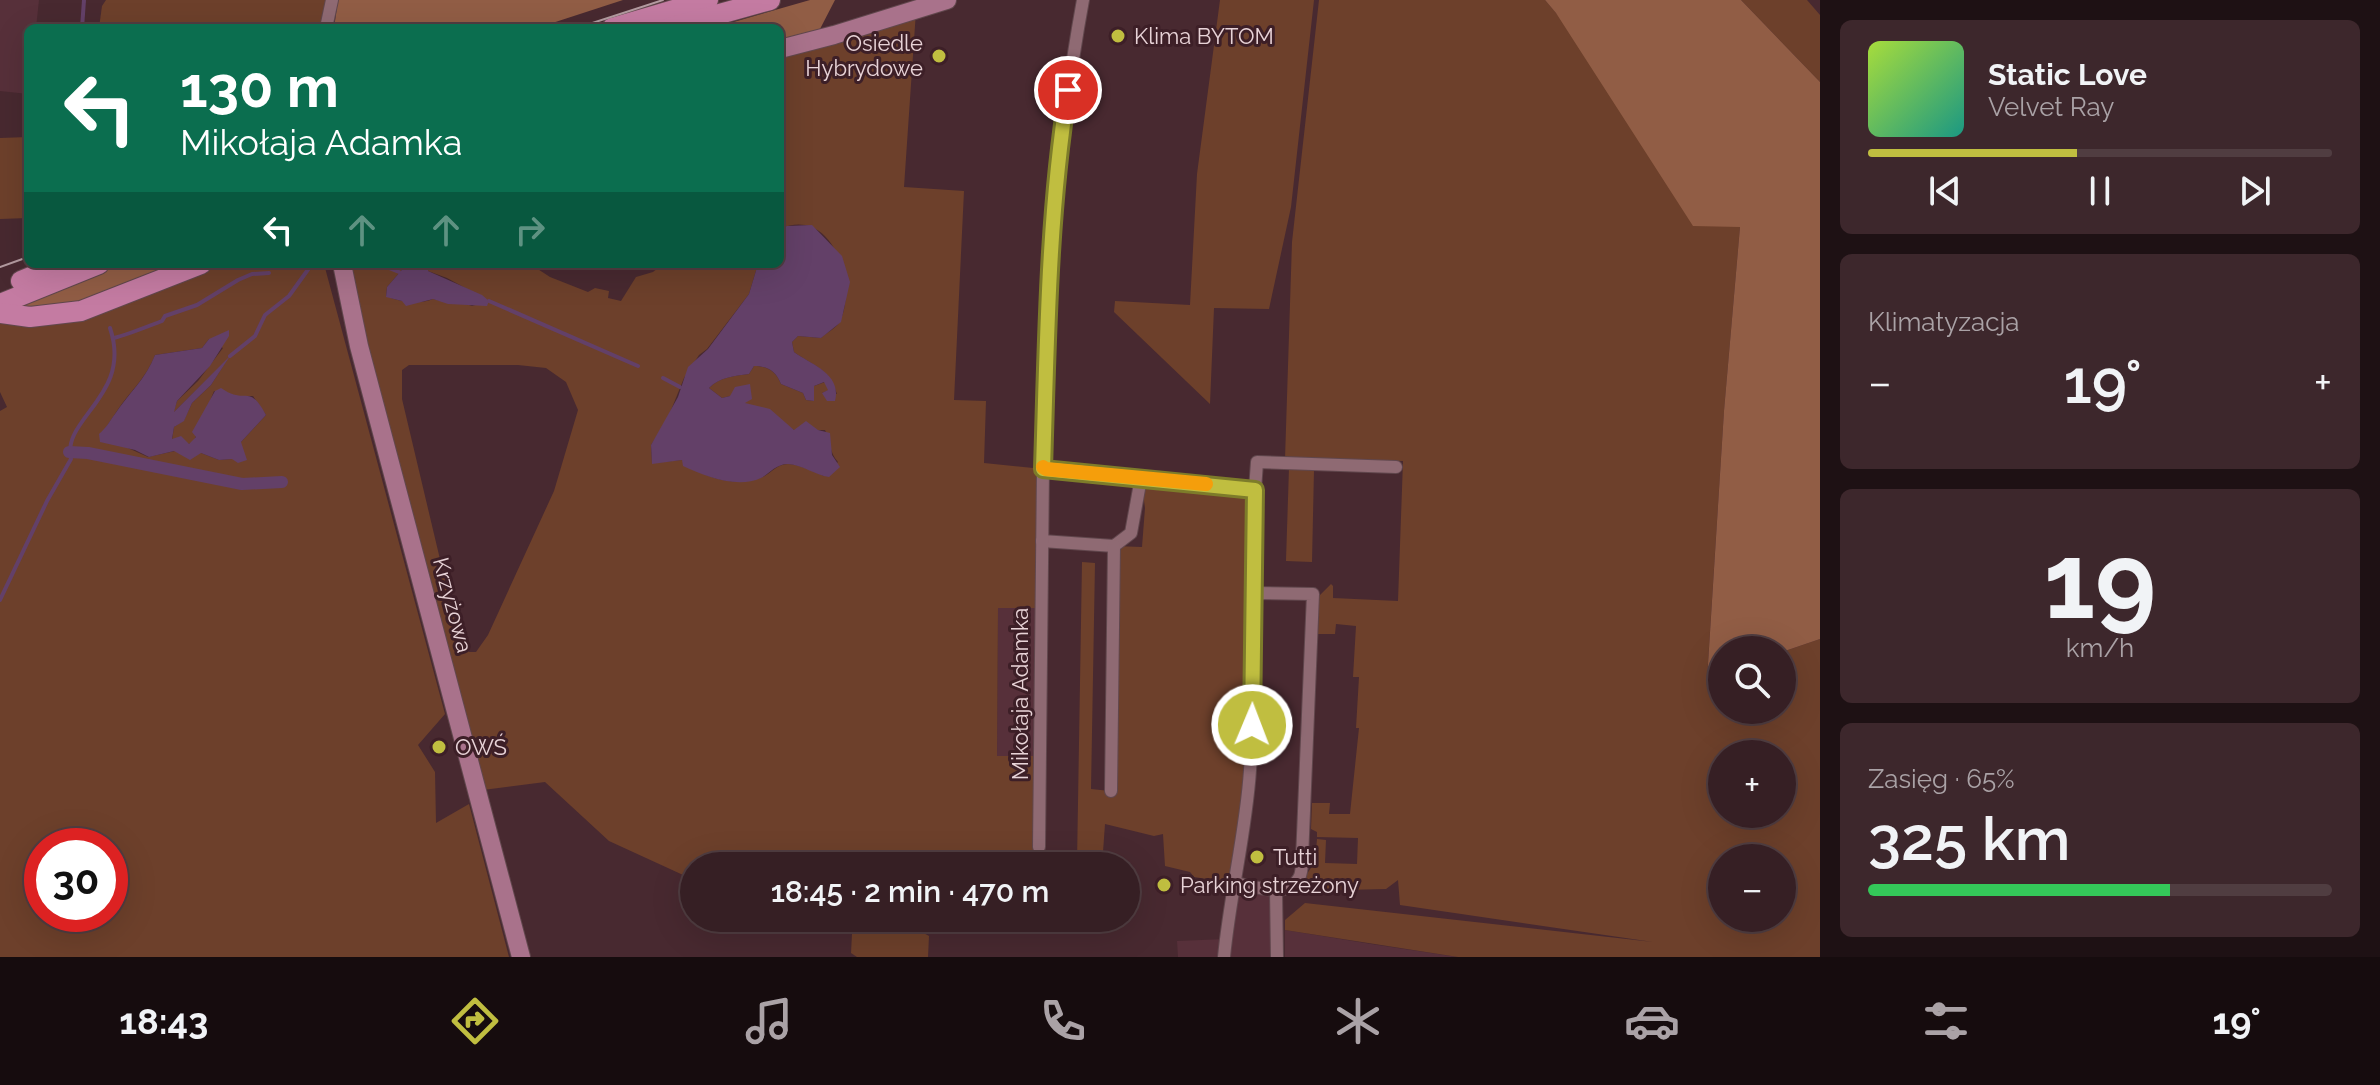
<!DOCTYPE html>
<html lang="pl">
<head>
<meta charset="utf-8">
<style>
	:root { --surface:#361f24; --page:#3d272c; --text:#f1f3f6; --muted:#aaa2a6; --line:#503d41; --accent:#c0be40 }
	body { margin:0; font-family:Raleway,sans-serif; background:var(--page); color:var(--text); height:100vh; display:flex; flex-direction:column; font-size:30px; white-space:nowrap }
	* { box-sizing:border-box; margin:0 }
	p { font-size:26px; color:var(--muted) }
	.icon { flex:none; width:44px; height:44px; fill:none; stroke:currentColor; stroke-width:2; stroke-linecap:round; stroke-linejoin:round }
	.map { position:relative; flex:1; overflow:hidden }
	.sheet { display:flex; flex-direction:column; gap:20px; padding:20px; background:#1e1114; width:560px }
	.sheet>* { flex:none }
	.hud { position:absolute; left:24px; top:24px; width:760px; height:244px; border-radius:12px; box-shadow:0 8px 32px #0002,0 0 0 2px var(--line); background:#0b6e4f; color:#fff; overflow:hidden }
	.tools { position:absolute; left:1708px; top:636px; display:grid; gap:16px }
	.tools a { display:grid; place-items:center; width:88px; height:88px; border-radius:50%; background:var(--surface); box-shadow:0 8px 32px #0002,0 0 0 2px var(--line); font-size:40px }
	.speed { position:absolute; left:24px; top:828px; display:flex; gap:16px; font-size:40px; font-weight:700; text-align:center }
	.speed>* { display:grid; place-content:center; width:104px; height:104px; border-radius:50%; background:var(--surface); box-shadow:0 8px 32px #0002,0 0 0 2px var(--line); line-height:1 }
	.speed .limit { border:12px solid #d22; background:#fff; color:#111 }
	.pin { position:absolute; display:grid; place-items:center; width:68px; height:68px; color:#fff; margin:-34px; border:4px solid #fff; border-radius:50%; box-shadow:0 2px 8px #0007 }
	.me { position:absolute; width:88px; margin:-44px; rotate:1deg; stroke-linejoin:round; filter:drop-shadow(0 0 6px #0008) }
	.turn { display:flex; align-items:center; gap:28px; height:168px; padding:0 24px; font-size:36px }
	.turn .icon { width:104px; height:104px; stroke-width:2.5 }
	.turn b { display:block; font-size:56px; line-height:68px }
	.lanes { display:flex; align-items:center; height:76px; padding:0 24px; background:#0003; justify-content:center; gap:40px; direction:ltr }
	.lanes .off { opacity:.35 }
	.big { font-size:60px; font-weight:600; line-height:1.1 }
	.sheet .card { flex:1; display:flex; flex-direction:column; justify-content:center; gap:12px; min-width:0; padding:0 28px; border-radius:12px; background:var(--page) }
	.sheet .dial { align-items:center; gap:0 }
	.dial b { font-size:104px; line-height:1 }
	.song { display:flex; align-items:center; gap:24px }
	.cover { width:96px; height:96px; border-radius:12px; background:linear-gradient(135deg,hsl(80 70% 55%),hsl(170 70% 35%)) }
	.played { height:8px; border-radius:4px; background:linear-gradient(90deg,var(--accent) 45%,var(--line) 45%) }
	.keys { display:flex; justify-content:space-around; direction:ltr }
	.heat { display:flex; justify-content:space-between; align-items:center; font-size:44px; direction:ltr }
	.charge { height:12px; border-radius:6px; background:linear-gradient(90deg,#34c759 65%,var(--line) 0) }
	.trip { position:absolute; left:680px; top:852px; width:460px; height:80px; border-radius:40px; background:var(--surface); box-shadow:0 8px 32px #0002,0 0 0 2px var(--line); font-weight:600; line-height:80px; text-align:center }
	.tabs { display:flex; height:128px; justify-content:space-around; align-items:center; background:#160c0e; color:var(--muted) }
	.tabs .icon { width:56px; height:56px }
	.tabs .active { color:var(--accent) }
	.tabs b { font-size:36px; color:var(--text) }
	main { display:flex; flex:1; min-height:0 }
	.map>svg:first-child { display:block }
</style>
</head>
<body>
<main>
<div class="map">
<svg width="1820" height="957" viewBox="0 0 1820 957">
	<rect width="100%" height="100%" fill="#482930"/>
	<!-- built -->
	<g fill="#57303a">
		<polygon points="0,0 39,0 36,28 28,28 28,94 0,91"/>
		<polygon points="998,608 1041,608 1040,756 997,756"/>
		<polygon points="1233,883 1276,891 1277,957 1178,957 1177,941 1226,939"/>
		<polygon points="1285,930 1371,944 1458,957 1285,957"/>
	</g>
	<!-- green -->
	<g fill="#6d402b" fill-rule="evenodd">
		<polygon points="106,0 329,0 322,28 99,28 102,6"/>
		<polygon points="1220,0 1314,0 1291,207 1269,309 1214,308 1210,404 1114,312 1115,301 1190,305 1197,174"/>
		<path d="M1319 0H1545L1740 227 1724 411 1707 679 1722 674V710H1782V652L1820 639V957H1458L1285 930V920L1305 903 1653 942 1400 905 1398 880 1386 889 1301 891 1300 884 1315 862 1317 839 1326 840 1325 863 1357 864 1358 838 1317 837V832L1311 829 1312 803H1330L1329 814H1350L1359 728H1356L1359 677H1353L1356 626 1336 624 1335 634H1318L1319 596 1331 584 1333 586V598L1398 601 1403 461 1285 459 1292 242ZM1722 754H1782V814H1722ZM1722 858H1782V918H1722Z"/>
		<polygon points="1741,0 1807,0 1820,15 1820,82"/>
		<path d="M916 11 904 187 964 191 954 400 986 401 984 463 1043 469 1041 608H998L997 756H1040L1039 847 1032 866H694V880L609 841 545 782 483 790 345 264H407L387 287 386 296C399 302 419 305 433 299 446 303 460 301 472 306L489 301 447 278 428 271 429 264H530L550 277 588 292 595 288 609 291 608 298 621 301 636 277 653 272 663 264H758L749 294 707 349 699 355 684 378 667 420 651 445 652 463 682 460C703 478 733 487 760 478 770 475 776 464 788 464 801 465 812 471 824 476L838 462C829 452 831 442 825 430H794L784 423 730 396 722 398 709 388C720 377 733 376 749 374L754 366C767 366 776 371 781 384L803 393 806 400 814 401V386L825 382 829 390 822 393 837 394C829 368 815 367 794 352L792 342 798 336 821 338C826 333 838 327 840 321 858 284 832 205 780 229V49ZM409 365H518L546 368 566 382 578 410 554 491 488 635 476 652H469L457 631 402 399V370Z"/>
		<polygon points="28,137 28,218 0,219 0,138"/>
		<path d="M225 264H324L445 714 418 745 435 772 436 823 469 804 509 957H0V411L7 407 0 392V324H51L91 318ZM209 339 223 348 198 381 177 401 173 413 227 360 211 385 192 403 184 420 174 427 172 440 176 439 189 444 194 441 214 391 232 396H253L266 415 241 442 232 459 219 460 201 453 175 451 148 457 99 435C107 428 109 422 115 414 128 393 146 379 155 355L202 348ZM42 846H110V914H42Z"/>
		<polygon points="1289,468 1314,469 1312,562 1286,561"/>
		<polygon points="1141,478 1255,490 1250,772 1233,883 1194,877 1190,872 1165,866 1163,834 1154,836 1105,824 1102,866 1066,866 1077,863 1082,562 1095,563 1091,789 1110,791 1114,546 1142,547 1145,508"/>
		<polygon points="871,924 911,926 929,936 928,957 857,957 851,953 852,934"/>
	</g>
	<!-- forest -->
	<g fill="#915d45">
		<polygon points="338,0 623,0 537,28 334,28"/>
		<polygon points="810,0 835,0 820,29 780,41 780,28 713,28"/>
		<polygon points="1545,0 1741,0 1820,82 1820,639 1782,652 1782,650 1722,650 1722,674 1707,680 1724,411 1740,227 1693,226 1556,13"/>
		<polygon points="117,264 182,264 103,295 59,307 16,308"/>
	</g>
	<!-- water -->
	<g fill="#634068">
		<path d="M812 225 842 256 850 282 841 322 821 338 798 336 792 342 794 352C812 365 842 374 835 401H827L822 393 828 390 824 382 814 386V401L806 400 803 393 781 384C776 371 768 366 754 366L749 374C734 376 720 377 709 388L722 398 730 396 735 387 750 384 752 399 745 403 770 409 794 430 806 421 818 430 830 433 832 455 840 467 829 477C815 475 803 465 788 464 776 464 770 473 761 478 737 489 704 476 683 466L682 460 652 464 651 445 678 397 688 367 708 349 749 294 758 264H780V229L787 226Z"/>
		<polygon points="407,264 429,264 428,271 482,295 489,301 487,306 448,304 433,299 406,306 402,301 386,297 387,287"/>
		<path d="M229 330V336L210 366 177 401 174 412 230 356 211 385 192 403 184 421 174 427 172 439 181 436 189 444 196 437 192 432 215 391 221 388C247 406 248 382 266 415L241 442 247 460 238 463 232 459 219 460 201 453 190 460 174 451 149 457 135 450 100 442 99 434C107 427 109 422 115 414 128 394 146 379 155 355L202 348 209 339Z"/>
	</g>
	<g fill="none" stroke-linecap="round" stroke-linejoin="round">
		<!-- stream -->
		<g stroke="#634068" stroke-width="4">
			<polyline points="82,28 84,0"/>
			<polyline points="379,264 399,272"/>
			<polyline points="489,301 638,366"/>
			<path d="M114 338C129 334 146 327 162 321L165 316 197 305 238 280 252 274 269 273"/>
			<polyline points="230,356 255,336 265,315 289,296 312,264"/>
			<polyline points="663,378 680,387"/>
			<path d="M0 600 47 501 71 459C61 418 133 396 110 328"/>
		</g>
		<!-- canal -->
		<polyline stroke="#634068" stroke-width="12" points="69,452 88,453 242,484 282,482"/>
		<!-- street casing -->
		<g stroke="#61474d" stroke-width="14">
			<g id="street">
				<path d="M1083 0C1054 157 1047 309 1043 469L1255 490C1254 583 1257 677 1250 770 1246 833 1230 894 1224 957"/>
				<polyline points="326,28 332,0"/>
				<polyline points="1255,490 1257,462 1396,467"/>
				<polyline points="1042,541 1114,546 1131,533 1141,478"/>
				<polyline points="1111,791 1114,546"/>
				<polyline points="1039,847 1043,469"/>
				<path d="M1233 883C1251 885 1288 900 1299 878 1302 873 1302 864 1302 859L1313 594 1255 593"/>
				<polyline points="1276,891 1277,957"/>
			</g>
		</g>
		<!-- secondary casing -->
		<g stroke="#61474d" stroke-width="20">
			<g id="secondary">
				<polyline points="780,49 834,35 947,0"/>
				<polyline points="342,264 359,346 521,957"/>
			</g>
		</g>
		<!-- primary casing -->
		<g stroke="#61474d" stroke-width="22">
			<g id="primary">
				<polyline points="612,28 708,0"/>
				<polyline points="669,28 770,0"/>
				<polyline points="21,281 62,264"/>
				<polyline points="0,304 99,264"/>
				<polyline points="0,313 30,317 81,311 201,264"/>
			</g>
		</g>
		<!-- street -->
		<use href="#street" stroke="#8f6a73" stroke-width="12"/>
		<!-- secondary -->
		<use href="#secondary" stroke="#a9728b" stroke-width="18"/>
		<!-- primary -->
		<use href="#primary" stroke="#c47ba2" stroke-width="20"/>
		<!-- tram -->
		<g stroke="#b39ba0" stroke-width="2">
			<polyline points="577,28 663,0"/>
			<polyline points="0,267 28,257"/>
		</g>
	</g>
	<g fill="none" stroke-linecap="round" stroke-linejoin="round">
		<!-- route casing -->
		<g stroke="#7d7c2a" stroke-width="20">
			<path id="route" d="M1068 90C1048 215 1047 343 1043 469L1255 490 1252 725"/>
		</g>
		<!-- route -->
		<use href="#route" stroke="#c0be40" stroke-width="14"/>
		<!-- slow -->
		<polyline stroke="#f59e0b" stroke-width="14" points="1043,467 1046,469 1206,484"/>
	</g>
	<!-- markers -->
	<g fill="#c0be40" stroke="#3d1f27" stroke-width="3">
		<circle cx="1118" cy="36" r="8"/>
		<circle cx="939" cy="56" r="8"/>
		<circle cx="439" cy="747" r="8"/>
		<circle cx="1257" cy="857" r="8"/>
		<circle cx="1164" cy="885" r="8"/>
	</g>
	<g text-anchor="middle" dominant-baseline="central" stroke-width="6" stroke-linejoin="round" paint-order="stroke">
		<!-- poi labels -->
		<g font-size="22" fill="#e8d3d7" stroke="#3d1f27" text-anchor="start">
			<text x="1134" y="36">Klima BYTOM</text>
			<text x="923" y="43" text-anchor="end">Osiedle<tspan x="923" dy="25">Hybrydowe</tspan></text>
			<text x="455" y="747">OWŚ</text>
			<text x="1273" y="857">Tutti</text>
			<text x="1180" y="885">Parking strzeżony</text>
		</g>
		<!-- street labels -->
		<g font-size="22" fill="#e8d3d7" stroke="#3d1f27">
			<text transform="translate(453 605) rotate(75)">Krzyżowa</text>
			<text transform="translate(1020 694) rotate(-90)">Mikołaja Adamka</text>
		</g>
	</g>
</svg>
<div class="tools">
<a><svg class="icon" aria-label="search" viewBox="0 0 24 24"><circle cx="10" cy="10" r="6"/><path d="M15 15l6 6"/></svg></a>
<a>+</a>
<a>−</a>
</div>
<div class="speed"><div class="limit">30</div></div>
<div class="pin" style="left:1068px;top:90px;background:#d93025"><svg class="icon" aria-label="arrive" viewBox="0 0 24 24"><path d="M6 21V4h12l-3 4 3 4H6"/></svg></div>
<svg class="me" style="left:1252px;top:725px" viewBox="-20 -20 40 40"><circle r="17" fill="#c0be40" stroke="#fff" stroke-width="3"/><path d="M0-11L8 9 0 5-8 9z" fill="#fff"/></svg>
<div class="trip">18:45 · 2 min · 470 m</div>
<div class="hud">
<div class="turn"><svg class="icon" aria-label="left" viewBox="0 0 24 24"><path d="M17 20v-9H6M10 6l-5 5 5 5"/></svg><div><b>130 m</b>Mikołaja Adamka</div></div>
<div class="lanes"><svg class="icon" aria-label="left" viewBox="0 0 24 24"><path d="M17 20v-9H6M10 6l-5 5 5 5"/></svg><svg class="icon off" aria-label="ahead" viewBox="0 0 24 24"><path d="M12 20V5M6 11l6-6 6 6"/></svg><svg class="icon off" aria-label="ahead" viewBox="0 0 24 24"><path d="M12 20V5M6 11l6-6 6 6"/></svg><svg class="icon off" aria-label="right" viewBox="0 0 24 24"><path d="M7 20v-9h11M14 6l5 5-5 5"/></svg></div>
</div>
</div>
<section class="sheet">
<div class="card">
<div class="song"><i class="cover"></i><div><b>Static Love</b><p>Velvet Ray</p></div></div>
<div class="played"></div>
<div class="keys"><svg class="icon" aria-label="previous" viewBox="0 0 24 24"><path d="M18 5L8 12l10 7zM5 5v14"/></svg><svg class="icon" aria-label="pause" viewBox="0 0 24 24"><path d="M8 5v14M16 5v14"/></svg><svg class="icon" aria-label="next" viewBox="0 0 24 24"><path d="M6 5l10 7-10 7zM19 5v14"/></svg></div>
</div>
<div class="card"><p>Klimatyzacja</p>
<div class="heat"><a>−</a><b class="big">19°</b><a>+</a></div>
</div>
<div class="card dial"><b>19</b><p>km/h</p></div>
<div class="card"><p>Zasięg · 65%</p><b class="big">325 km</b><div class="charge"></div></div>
</section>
</main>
<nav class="tabs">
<b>18:43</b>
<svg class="icon active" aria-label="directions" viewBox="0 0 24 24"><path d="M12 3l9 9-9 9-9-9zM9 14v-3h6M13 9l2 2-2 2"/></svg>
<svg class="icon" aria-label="music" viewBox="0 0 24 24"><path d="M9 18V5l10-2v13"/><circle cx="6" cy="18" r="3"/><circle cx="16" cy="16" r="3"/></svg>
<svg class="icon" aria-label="phone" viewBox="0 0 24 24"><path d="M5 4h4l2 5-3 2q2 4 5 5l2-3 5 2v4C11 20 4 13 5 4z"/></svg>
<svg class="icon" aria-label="climate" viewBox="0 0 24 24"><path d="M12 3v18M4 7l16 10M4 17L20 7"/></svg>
<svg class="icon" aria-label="car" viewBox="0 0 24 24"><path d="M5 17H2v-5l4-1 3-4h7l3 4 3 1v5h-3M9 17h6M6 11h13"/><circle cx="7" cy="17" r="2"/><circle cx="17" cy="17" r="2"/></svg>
<svg class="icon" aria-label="filters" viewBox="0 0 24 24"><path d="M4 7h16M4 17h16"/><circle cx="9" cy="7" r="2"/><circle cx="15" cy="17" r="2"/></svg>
<b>19°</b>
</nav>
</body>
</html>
